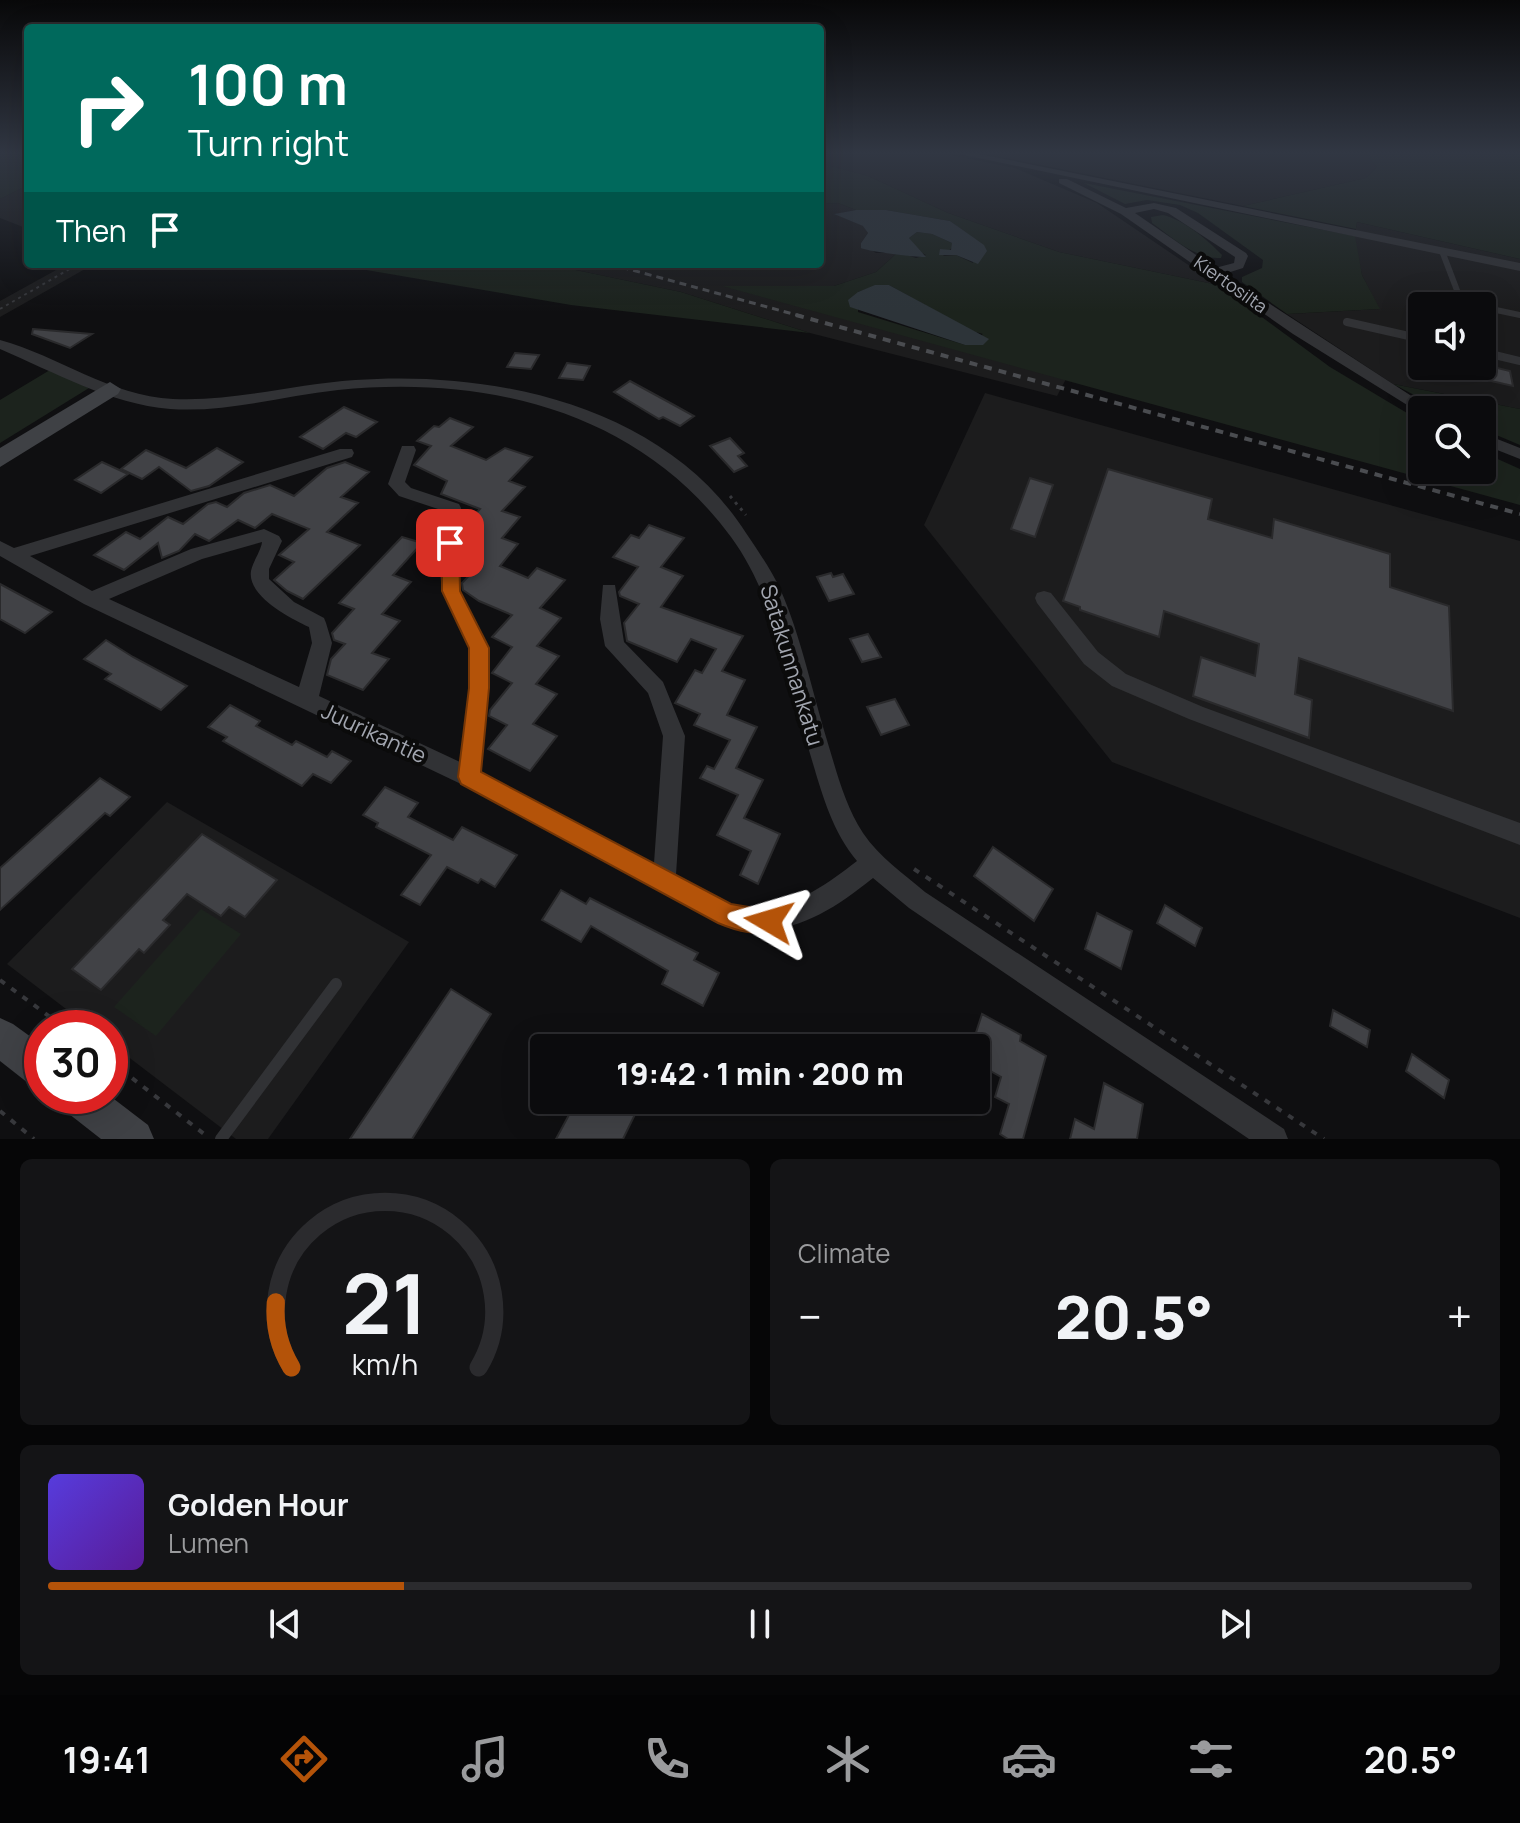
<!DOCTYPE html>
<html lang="en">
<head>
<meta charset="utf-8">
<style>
	:root { --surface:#0b0b0d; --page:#141416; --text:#f1f3f6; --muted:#9a9b9d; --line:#2b2b2e; --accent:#b45309 }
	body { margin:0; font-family:Manrope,sans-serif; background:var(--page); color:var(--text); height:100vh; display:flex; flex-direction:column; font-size:30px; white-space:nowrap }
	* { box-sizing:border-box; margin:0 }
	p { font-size:26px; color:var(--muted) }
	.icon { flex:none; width:44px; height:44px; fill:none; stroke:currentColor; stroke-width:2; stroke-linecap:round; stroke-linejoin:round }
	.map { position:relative; height:1139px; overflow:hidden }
	.drawer { display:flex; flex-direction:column; gap:20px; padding:20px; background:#060607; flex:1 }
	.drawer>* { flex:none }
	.guide { position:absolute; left:24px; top:24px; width:800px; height:244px; border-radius:8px; box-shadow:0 8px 32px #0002,0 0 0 2px var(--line); background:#00695c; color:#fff; overflow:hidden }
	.fabs { position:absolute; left:1408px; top:292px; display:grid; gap:16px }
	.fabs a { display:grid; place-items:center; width:88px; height:88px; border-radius:8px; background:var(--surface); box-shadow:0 8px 32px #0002,0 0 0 2px var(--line); font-size:40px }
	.speed { position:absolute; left:24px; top:1010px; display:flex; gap:16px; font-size:40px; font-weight:700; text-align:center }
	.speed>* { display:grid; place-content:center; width:104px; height:104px; border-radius:50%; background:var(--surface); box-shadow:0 8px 32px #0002,0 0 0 2px var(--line); line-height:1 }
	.speed .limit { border:12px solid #d22; background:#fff; color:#111 }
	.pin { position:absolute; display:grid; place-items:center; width:68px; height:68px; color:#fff; margin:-34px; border-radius:16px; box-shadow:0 4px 12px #0006 }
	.me { position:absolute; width:88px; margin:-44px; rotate:277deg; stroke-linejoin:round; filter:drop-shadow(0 0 6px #0008) }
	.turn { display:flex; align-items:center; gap:28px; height:168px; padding:0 32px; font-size:36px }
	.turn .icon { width:104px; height:104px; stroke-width:2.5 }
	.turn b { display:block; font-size:56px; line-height:68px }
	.then { display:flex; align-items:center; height:76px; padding:0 32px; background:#0003; gap:16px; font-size:30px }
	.big { font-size:60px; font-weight:800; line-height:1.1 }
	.drawer .card { flex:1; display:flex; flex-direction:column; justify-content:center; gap:12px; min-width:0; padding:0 28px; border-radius:12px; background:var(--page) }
	.drawer .dial { align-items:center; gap:0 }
	.dial svg { height:208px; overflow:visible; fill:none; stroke:var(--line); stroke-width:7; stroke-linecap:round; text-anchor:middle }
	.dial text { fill:var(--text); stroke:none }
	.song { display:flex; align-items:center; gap:24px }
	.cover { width:96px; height:96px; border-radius:12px; background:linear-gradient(135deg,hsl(250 70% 55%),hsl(270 70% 35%)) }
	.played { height:8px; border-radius:4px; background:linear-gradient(90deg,var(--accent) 25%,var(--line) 25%) }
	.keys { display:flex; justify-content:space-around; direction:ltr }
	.heat { display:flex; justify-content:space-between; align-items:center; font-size:44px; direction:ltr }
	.drawer .tiles { flex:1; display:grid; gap:20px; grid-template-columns:1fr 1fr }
	.card:last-child { grid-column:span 2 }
	.trip { position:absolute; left:530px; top:1034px; width:460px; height:80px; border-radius:8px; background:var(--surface); box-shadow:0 8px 32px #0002,0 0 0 2px var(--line); font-weight:800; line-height:80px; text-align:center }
	.menu { display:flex; height:128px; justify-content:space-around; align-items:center; background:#040405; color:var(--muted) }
	.menu .icon { width:56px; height:56px }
	.menu .selected { color:var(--accent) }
	.menu b { font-size:36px; color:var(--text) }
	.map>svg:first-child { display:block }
</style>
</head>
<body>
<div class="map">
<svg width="1520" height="1139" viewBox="0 0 1520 1139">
	<rect width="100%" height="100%" fill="#0f0f11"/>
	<!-- built -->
	<g fill="#1c1c1d" fill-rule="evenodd">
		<polygon points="820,153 940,153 1015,168 1097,203 1218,285 1059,252 948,213 868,176 820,163"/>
		<polygon points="981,153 1365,153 1377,167 1366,178 1243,206"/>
		<polygon points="28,185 28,229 0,218 0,199"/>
		<polygon points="838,203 856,210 835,214 864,226 868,233 861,243 876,253 898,252 876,272 834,286 726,286 1066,379 1057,396 810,333 681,292 547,264 820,264 820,204"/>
		<path d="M1357 222 1520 259V409L1393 384 1287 314 1379 309 1362 275 1354 241ZM1422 306H1482V366H1422Z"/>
		<polygon points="67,264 94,264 0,317 0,301"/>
		<polygon points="985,393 1520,541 1520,918 1112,762 924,525"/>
		<polygon points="167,802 409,942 268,1139 236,1139 110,1043 110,1028 91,1028 7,964"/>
	</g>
	<!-- green -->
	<g fill="#1c231d" fill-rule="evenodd">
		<polygon points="0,153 28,153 28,185 0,199"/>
		<polygon points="1365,153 1520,153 1520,259 1357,222 1356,229 1243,206 1366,178 1377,167"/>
		<path d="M820 163 868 176 948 213 1059 252 1218 285 1330 367 1422 422V470H1482V452L1520 469V505L722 286H834L876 272 898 252 916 258 926 255 918 251 909 238 917 232 932 234 952 243 953 247 943 256 956 255 973 263 972 238 950 221 886 210H856L838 203 820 204ZM889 285 972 331 983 334 965 345 858 312V292L875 286Z"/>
		<polygon points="1084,183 1355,236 1362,275 1380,309 1287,314 1242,282 1242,277 1262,268 1263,260 1198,213 1180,205 1147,200 1125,204"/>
		<path d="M1163 215C1184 220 1207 239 1222 255L1221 258C1196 260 1172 237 1152 223L1151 217Z"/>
		<polygon points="331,264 547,264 681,292 810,333 571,305"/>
		<polygon points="50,370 89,388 0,443 0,400"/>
		<polygon points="1393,384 1520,409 1520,445 1482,429 1482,410 1443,410"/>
		<polygon points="201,909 241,934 156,1036 114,1007"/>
	</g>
	<!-- water -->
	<g fill="#2d3439">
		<path d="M856 210H886L950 221 984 245 987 251 978 264 956 255H939L940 249 951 250 952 243 932 234 917 232 909 238 926 257C921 258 865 251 861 248V243L868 233 863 226 834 214Z"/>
		<polygon points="875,285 889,285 989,339 983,345 965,345 850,307 848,300 858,292"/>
	</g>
	<!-- building -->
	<g fill="#414246" stroke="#2a2a2c" stroke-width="2">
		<polygon points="33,329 92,334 70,348 32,334"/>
		<polygon points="515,353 539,355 531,369 507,367"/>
		<polygon points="567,363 590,366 583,380 559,378"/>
		<polygon points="1452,366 1489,366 1510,371 1513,386 1451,372"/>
		<polygon points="630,381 674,405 694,416 680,426 663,417 659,419 614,392"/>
		<polygon points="344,407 377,422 356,437 346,433 323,449 300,437"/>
		<polygon points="450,418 473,427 451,446 486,460 505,448 532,457 509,481 525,487 502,511 520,517 502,538 518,544 500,566 528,578 537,568 565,580 540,608 561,618 537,646 559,656 536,684 557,694 533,724 557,736 530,771 488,749 507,725 489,716 490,710 512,683 492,673 512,647 492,637 512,615 479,601 463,590 462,583 477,567 460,559 480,538 462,531 463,528 480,509 441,494 447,481 414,465 431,446 417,441 434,426 439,427"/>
		<polygon points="730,438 744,453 738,456 747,466 734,472 710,446"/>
		<polygon points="217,448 243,462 209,486 191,491 159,467 142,479 121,469 146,450 186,468"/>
		<polygon points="102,462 128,474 101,493 75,480"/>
		<polygon points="345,462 369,472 341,497 358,503 327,532 360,545 303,599 287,591 274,580 294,562 279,555 309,529 272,514 255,528 238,520 209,541 195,534 179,551 162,558 158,543 124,570 94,555 126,532 140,539 168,517 183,524 208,504 216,502 227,507 244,493 270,485 294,496 327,468"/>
		<polygon points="1108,469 1212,499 1208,519 1272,538 1274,519 1390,554 1390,587 1449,606 1453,711 1299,658 1295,694 1312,700 1309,738 1193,696 1201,657 1255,676 1259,644 1164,611 1159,637 1080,610 1080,607 1063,601"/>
		<polygon points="1030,478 1053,485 1035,537 1011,529"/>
		<polygon points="649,525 684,538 661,567 683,576 661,607 743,636 722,671 745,680 727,715 757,727 736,768 763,780 744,818 780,834 758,884 740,875 751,851 717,835 738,795 700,778 707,766 714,769 730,740 694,725 700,714 675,703 695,670 702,673 716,649 691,639 677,662 627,641 624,623 639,604 620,596 619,592 638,567 613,557 631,535 639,538"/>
		<polygon points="402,537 422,543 393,575 411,582 382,614 400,621 372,653 389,659 363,690 327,675 331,659 345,644 334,640 332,633 354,609 339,603"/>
		<polygon points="831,573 833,577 843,574 854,594 829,601 817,577"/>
		<polygon points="0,584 52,612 25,633 0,619"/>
		<polygon points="868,634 881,657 862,662 850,639"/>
		<polygon points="106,640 133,657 187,686 161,710 105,679 111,674 84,659"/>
		<polygon points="895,699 909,725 881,735 867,707"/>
		<polygon points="230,705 260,721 256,726 292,745 296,741 327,757 332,751 351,761 331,783 313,774 302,786 223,741 227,737 208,727"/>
		<polygon points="100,778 130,797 110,816 105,813 0,910 0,868"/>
		<polygon points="385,787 418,803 408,817 453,840 462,827 517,855 495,887 481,879 478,883 447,867 420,905 401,895 431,855 376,827 378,823 363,815"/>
		<polygon points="202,834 277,880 245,917 229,907 221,916 187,894 163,920 170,925 144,953 139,949 101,990 72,969"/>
		<polygon points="993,847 1053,889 1034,921 974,876"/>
		<polygon points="561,890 586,904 590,898 698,953 694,960 719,973 703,1006 662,984 668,971 591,926 581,942 542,920"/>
		<polygon points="1165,905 1202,928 1195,946 1157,923"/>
		<polygon points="1097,913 1132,931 1121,969 1085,949"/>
		<polygon points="451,989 491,1014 412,1139 350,1139"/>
		<polygon points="1333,1010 1370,1030 1367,1047 1330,1026"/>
		<polygon points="982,1014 1021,1035 1020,1041 1046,1056 1023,1139 1008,1139 1000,1134 1009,1104 995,1097 1001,1077 976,1063 976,1048 971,1048"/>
		<polygon points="1412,1054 1449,1080 1444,1098 1406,1071"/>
		<polygon points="1104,1083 1143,1104 1137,1139 1070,1139 1075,1119 1094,1129"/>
		<polygon points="577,1100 642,1100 623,1139 556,1139"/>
	</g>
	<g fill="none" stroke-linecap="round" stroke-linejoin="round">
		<!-- path-far2 -->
		<polyline stroke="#37383c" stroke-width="2" stroke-dasharray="3 4" stroke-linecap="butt" points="0,309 78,264"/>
		<!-- path-far1 -->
		<polyline stroke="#37383c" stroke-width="3" stroke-dasharray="3 5" stroke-linecap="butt" points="730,496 746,515"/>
		<!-- path -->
		<g stroke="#37383c" stroke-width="4" stroke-dasharray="6 8" stroke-linecap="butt">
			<polyline points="914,869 1324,1139"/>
			<polyline points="0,980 65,1028"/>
			<polyline points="110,1061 208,1137"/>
			<polyline points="0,1111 34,1139"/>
		</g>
		<!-- lane-far2 -->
		<g stroke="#313235" stroke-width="6">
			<polyline points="1442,251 1463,306"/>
			<polyline points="727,264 730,267"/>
			<polyline points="1463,304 1475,306"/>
			<polyline points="1482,307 1520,315"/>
		</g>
		<!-- lane-far1 -->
		<g stroke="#313235" stroke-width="8">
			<polyline points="1347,322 1422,339"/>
			<polyline points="1482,352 1520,361"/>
		</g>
		<!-- lane -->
		<polyline stroke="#313235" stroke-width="12" points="221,1139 336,984"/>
		<!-- street -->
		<g fill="#313235" fill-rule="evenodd">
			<polygon points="955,153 974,153 1520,263 1520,271"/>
			<path d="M1059 179H1067L1126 208 1154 203 1176 208 1246 253 1248 256 1243 268 1224 274 1433 410H1422V414L1420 413 1293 334 1121 214 1059 183ZM1154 209 1168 213 1235 257 1234 263 1215 268 1135 213Z"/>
			<path d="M0 340C59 356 110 396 173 399 234 402 294 384 355 380 495 370 665 406 746 533 758 551 772 571 781 591 800 634 812 690 826 737 836 769 844 804 863 833 879 857 904 874 925 892L1284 1129 1288 1139H1249L909 908 873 878C828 914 786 940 727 927L461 784 84 604 0 556V541L14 548 340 449H352L354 453 352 457 30 556 92 591 191 549 264 529 279 536 282 541 269 569V579L294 602 324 618 326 623 332 643 319 696 460 762 469 688V648L442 591 439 564 444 511 399 496 388 484 402 446H414L416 450 405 482 411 488 459 504 461 508 457 564 460 591 489 648V688L480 772 654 863 663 736 648 693 605 646 600 619 603 585H615L624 642 663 682 685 736 676 875C694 884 713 898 732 904 779 919 821 889 857 861 832 831 822 794 811 757 790 685 776 598 731 537 638 411 488 375 338 390 282 396 226 413 170 409 110 404 54 372 0 349ZM262 542C261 551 253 561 251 571 247 596 290 618 309 627L312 643 299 687 109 599 202 559Z"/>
			<polygon points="1482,433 1520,448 1520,459 1482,444"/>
			<polygon points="1044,591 1051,593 1098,652 1126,674 1203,707 1520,823 1520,845 1189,719 1112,686 1084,664 1037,603 1035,598 1037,593"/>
		</g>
		<!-- secondary -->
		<g fill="#3f4145" fill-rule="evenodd">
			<polygon points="110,382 121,389 118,394 0,467 0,448"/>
			<polygon points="0,1018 13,1024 42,1045 42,1089 28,1083 0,1061"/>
			<polygon points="58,1096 110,1096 148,1125 154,1139 101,1139 64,1110"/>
		</g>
		<!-- rail-far1 -->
		<polyline stroke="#4a4c50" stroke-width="3" stroke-dasharray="7 5" stroke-linecap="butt" points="610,264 804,317"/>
		<!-- rail -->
		<polyline stroke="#4a4c50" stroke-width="4" stroke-dasharray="8 7" stroke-linecap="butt" points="796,315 1520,514"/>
	</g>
	<!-- sky -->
	<linearGradient id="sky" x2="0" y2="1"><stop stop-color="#080809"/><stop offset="0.49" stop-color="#313743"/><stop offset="1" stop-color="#313743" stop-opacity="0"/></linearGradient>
	<rect width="1520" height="312" fill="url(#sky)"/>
	<!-- route -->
	<path fill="#b45309" stroke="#753606" stroke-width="2" d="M450 536 459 543 460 591 489 648V688L481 772 731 904 778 912 782 921 778 929C758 937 737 931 718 923L461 784 458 777 469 688V648L442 591V543Z"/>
	<g text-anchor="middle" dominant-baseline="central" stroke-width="8" stroke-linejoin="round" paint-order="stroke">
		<!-- far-street labels -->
		<g font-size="18" fill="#a2a6b0" stroke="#0b0b0b">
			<text transform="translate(1231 284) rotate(35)">Kiertosilta</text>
		</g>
		<!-- street labels -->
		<g font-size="22" fill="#a2a6b0" stroke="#0b0b0b">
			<text transform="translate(792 665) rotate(73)">Satakunnankatu</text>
			<text transform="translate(374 733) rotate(25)">Juurikantie</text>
		</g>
	</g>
</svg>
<div class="fabs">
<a><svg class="icon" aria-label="sound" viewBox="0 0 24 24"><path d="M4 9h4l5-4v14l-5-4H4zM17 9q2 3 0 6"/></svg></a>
<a><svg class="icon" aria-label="search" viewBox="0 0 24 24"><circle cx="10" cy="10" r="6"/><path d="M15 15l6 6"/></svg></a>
</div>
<div class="speed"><div class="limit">30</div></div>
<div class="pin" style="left:450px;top:543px;background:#d93025"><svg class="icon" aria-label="arrive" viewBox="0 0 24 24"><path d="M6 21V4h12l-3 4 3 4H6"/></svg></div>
<svg class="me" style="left:769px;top:921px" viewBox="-20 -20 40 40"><path d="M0-17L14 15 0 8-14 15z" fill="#b45309" stroke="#fff" stroke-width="4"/></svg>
<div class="trip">19:42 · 1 min · 200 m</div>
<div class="guide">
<div class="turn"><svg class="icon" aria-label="right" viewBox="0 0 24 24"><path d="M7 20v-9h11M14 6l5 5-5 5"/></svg><div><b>100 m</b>Turn right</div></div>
<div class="then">Then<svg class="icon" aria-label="arrive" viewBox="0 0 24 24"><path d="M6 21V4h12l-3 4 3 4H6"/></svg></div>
</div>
</div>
<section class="drawer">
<div class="tiles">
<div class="card dial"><svg viewBox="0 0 100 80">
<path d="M14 69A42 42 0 1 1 86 69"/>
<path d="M14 69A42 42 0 0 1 8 44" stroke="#b45309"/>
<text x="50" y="56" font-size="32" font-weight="700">21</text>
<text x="50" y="72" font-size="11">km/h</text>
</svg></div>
<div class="card"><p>Climate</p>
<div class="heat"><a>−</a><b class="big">20.5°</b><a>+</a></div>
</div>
<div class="card">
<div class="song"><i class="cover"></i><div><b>Golden Hour</b><p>Lumen</p></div></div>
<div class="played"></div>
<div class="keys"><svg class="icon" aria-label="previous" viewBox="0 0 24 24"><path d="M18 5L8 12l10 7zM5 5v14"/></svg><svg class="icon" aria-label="pause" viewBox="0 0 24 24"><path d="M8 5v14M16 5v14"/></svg><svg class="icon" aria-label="next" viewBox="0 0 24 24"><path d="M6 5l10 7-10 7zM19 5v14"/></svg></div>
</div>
</div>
</section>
<nav class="menu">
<b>19:41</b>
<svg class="icon selected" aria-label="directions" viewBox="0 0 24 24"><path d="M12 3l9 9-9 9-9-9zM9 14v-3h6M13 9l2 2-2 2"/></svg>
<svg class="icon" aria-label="music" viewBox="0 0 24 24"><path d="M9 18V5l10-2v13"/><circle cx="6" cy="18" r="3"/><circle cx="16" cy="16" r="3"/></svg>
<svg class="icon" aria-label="phone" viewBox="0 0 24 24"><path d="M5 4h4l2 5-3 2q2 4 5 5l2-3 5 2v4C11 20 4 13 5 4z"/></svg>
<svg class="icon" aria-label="climate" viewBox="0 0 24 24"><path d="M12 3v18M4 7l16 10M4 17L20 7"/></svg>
<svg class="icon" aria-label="car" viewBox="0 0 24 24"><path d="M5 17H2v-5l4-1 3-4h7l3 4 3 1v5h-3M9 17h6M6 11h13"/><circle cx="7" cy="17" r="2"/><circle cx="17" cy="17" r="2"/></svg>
<svg class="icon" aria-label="filters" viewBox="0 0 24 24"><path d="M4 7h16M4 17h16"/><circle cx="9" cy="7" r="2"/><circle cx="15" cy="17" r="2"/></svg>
<b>20.5°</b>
</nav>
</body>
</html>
